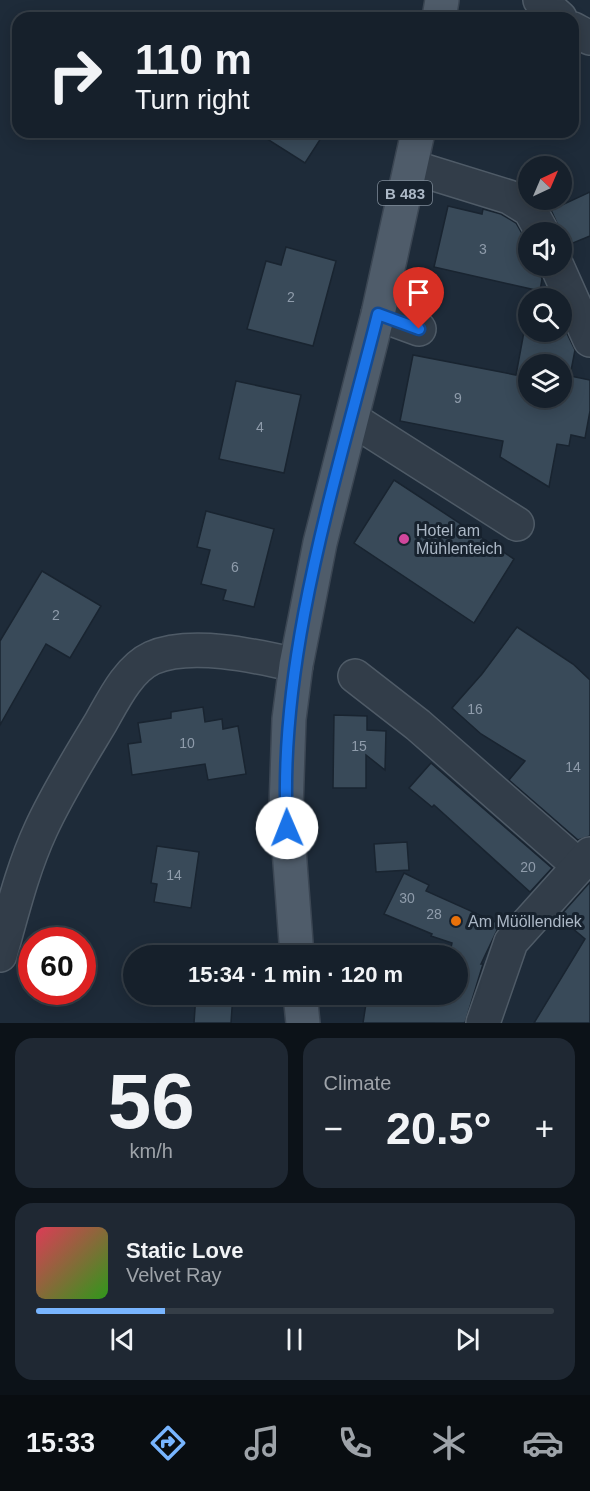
<!DOCTYPE html>
<html lang="en">
<head>
<meta charset="utf-8">
<style>
	:root { --surface:#16202b; --page:#1f2833; --text:#f1f3f6; --muted:#9ea3a9; --line:#353e47; --accent:#78b5ff }
	body { margin:0; font-family:Helvetica,sans-serif; background:var(--page); color:var(--text); height:100vh; display:flex; flex-direction:column; font-size:22px; white-space:nowrap }
	* { box-sizing:border-box; margin:0 }
	p { font-size:20px; color:var(--muted) }
	.icon { flex:none; width:33px; height:33px; fill:none; stroke:currentColor; stroke-width:2; stroke-linecap:round; stroke-linejoin:round }
	.map { position:relative; height:1023px; overflow:hidden }
	.side { display:flex; flex-direction:column; gap:15px; padding:15px; background:#0c1218; flex:1 }
	.side>* { flex:none }
	.hud { position:absolute; left:12px; top:12px; width:567px; height:126px; border-radius:18px; box-shadow:0 3px 15px #0003,0 0 0 2px var(--line); background:#16202b; color:var(--text); overflow:hidden }
	.needle { width:39px; rotate:44deg }
	.tools { position:absolute; left:518px; top:156px; display:grid; gap:12px }
	.tools a { display:grid; place-items:center; width:54px; height:54px; border-radius:50%; background:var(--surface); box-shadow:0 3px 15px #0003,0 0 0 2px var(--line); font-size:30px }
	.speed { position:absolute; left:18px; top:927px; display:flex; gap:12px; font-size:30px; font-weight:700; text-align:center }
	.speed>* { display:grid; place-content:center; width:78px; height:78px; border-radius:50%; background:var(--surface); box-shadow:0 3px 15px #0003,0 0 0 2px var(--line); line-height:1 }
	.speed .limit { border:9px solid #d22; background:#fff; color:#111 }
	.pin { position:absolute; display:grid; place-items:center; width:51px; height:51px; color:#fff; margin:-62px -26px; border-radius:50% 50% 50% 0; rotate:-45deg; box-shadow:0 0 6px #0007 }
	.pin .icon { rotate:45deg }
	.me { position:absolute; width:66px; margin:-33px; rotate:359deg; stroke-linejoin:round; filter:drop-shadow(0 0 4px #0008) }
	.turn { display:flex; align-items:center; gap:21px; height:126px; padding:0 24px; font-size:27px }
	.turn .icon { width:78px; height:78px; stroke-width:2.5 }
	.turn b { display:block; font-size:42px; line-height:51px }
	.big { font-size:45px; font-weight:700; line-height:1.1 }
	.side .card { flex:1; display:flex; flex-direction:column; justify-content:center; gap:9px; min-width:0; padding:0 21px; border-radius:18px; background:var(--page) }
	.side .dial { align-items:center; gap:0 }
	.dial b { font-size:78px; line-height:1 }
	.song { display:flex; align-items:center; gap:18px }
	.cover { width:72px; height:72px; border-radius:9px; background:linear-gradient(135deg,hsl(350 70% 55%),hsl(110 70% 35%)) }
	.played { height:6px; border-radius:3px; background:linear-gradient(90deg,var(--accent) 25%,var(--line) 25%) }
	.keys { display:flex; justify-content:space-around; direction:ltr }
	.heat { display:flex; justify-content:space-between; align-items:center; font-size:33px; direction:ltr }
	.side .tiles { flex:1; display:grid; gap:15px; grid-template-columns:1fr 1fr }
	.card:last-child { grid-column:span 2 }
	.trip { position:absolute; left:123px; top:945px; width:345px; height:60px; border-radius:30px; background:var(--surface); box-shadow:0 3px 15px #0003,0 0 0 2px var(--line); font-weight:700; line-height:60px; text-align:center }
	.dock { display:flex; height:96px; justify-content:space-around; align-items:center; background:#090d11; color:var(--muted) }
	.dock .icon { width:42px; height:42px }
	.dock .current { color:var(--accent) }
	.dock b { font-size:27px; color:var(--text) }
	.map>svg:first-child { display:block }
</style>
</head>
<body>
<div class="map">
<svg width="590" height="1023" viewBox="0 0 590 1023">
	<rect width="100%" height="100%" fill="#1e2b39"/>
	<!-- building -->
	<g fill="#394a59" stroke="#192430" stroke-width="1.5" fill-rule="evenodd">
		<polygon points="256,132 325,132 305,163"/>
		<polygon points="590,192 590,236 561,248 561,232 551,210"/>
		<polygon points="448,206 482,214 483,209 501,214 516,223 528,244 528,266 538,266 542,279 540,291 434,267"/>
		<polygon points="286,247 336,261 313,346 247,329 266,261 281,265"/>
		<path d="M528 310V332H561V321L575 350 570 376 590 380V411L585 438 571 435 569 446 557 444 549 487 500 457 503 441 400 421 413 355 516 375ZM528 364H561V398H528Z"/>
		<polygon points="236,381 301,395 284,473 219,459"/>
		<polygon points="394,480 514,559 474,623 354,543"/>
		<polygon points="206,511 274,529 254,607 223,600 226,590 201,584 210,550 197,547"/>
		<polygon points="42,571 101,606 70,658 46,644 0,725 0,641"/>
		<polygon points="517,627 573,664 590,680 590,836 578,840 509,780 525,761 481,734 452,708 482,674"/>
		<polygon points="203,707 205,722 222,719 223,729 238,726 246,774 208,780 205,764 132,775 128,744 141,742 138,723 171,718 171,712"/>
		<polygon points="334,715 367,716 367,730 386,731 385,770 366,755 366,788 333,788"/>
		<polygon points="431,763 552,868 530,892 434,805 432,807 409,788"/>
		<polygon points="407,842 409,870 376,872 374,844"/>
		<polygon points="157,846 199,852 191,908 154,902 157,884 151,883"/>
		<polygon points="404,873 429,885 426,891 500,924 481,964 483,964 465,1023 363,1023 367,997 354,994 458,994 458,956 449,956 452,943 431,936 432,934 384,914"/>
		<polygon points="590,882 590,1023 534,1023 585,939 559,917"/>
		<polygon points="368,944 369,956 340,956 339,945"/>
		<polygon points="196,994 233,994 231,1023 194,1023"/>
	</g>
	<g fill="none" stroke-linecap="round" stroke-linejoin="round">
		<!-- minor casing -->
		<g stroke="#4f5b67" stroke-width="36">
			<g id="minor">
				<polyline points="540,0 560,18"/>
				<polyline points="573,29 590,38"/>
				<polyline points="412,167 509,197 530,210 542,232"/>
				<polyline points="557,266 590,340"/>
				<polyline points="378,314 419,329"/>
				<polyline points="352,419 517,524"/>
				<polyline points="355,676 418,725 579,866"/>
				<path d="M0 955C12 913 22 870 41 829 58 792 80 757 101 722 113 701 128 669 152 658 191 641 256 656 296 665"/>
				<polyline points="483,1023 511,942 590,854"/>
			</g>
		</g>
		<!-- major casing -->
		<g stroke="#3b4653" stroke-width="36">
			<g id="major">
				<polyline points="439,18 442,0"/>
				<polyline points="297,956 286,809 289,719 296,665 320,543 378,314 418,132"/>
				<polyline points="300,994 303,1023"/>
			</g>
		</g>
		<!-- minor -->
		<use href="#minor" stroke="#323d49" stroke-width="33"/>
		<!-- major -->
		<use href="#major" stroke="#4f5c6a" stroke-width="33"/>
	</g>
	<g fill="none" stroke-linecap="round" stroke-linejoin="round">
		<!-- route casing -->
		<g stroke="#114b97" stroke-width="15">
			<path id="route" d="M287 828C277 658 337 477 378 314L419 329"/>
		</g>
		<!-- route -->
		<use href="#route" stroke="#1a73e8" stroke-width="10"/>
	</g>
	<!-- markers -->
	<circle fill="#d1479c" stroke="#17222e" stroke-width="2" cx="404" cy="539" r="6"/>
	<circle fill="#e8710a" stroke="#17222e" stroke-width="2" cx="456" cy="921" r="6"/>
	<g text-anchor="middle" dominant-baseline="central" stroke-width="6" stroke-linejoin="round" paint-order="stroke">
		<!-- number labels -->
		<g font-size="14" fill="#8f9cab">
			<text x="483" y="249">3</text>
			<text x="291" y="297">2</text>
			<text x="458" y="398">9</text>
			<text x="260" y="427">4</text>
			<text x="235" y="567">6</text>
			<text x="56" y="615">2</text>
			<text x="475" y="709">16</text>
			<text x="187" y="743">10</text>
			<text x="359" y="746">15</text>
			<text x="573" y="767">14</text>
			<text x="528" y="867">20</text>
			<text x="174" y="875">14</text>
			<text x="407" y="898">30</text>
			<text x="434" y="914">28</text>
		</g>
		<!-- shield labels -->
		<rect fill="#17222e" stroke="#7f8b98" stroke-width="1.5" x="378" y="181" width="54" height="24" rx="4.5"/>
		<g font-size="15" font-weight="bold" fill="#acb8c6">
			<text x="405" y="193">B 483</text>
		</g>
		<!-- poi labels -->
		<g font-size="16" fill="#acb8c6" stroke="#17222e" text-anchor="start">
			<text x="416" y="530">Hotel am<tspan x="416" dy="18">Mühlenteich</tspan></text>
			<text x="468" y="921">Am Müöllendiek</text>
		</g>
	</g>
</svg>
<div class="tools">
<a><svg class="needle" viewBox="-14 -14 28 28"><path d="M0-13l5 13h-10z" fill="#e53935"/><path d="M0 13l5-13h-10z" fill="#9ea3a9"/></svg></a>
<a><svg class="icon" aria-label="sound" viewBox="0 0 24 24"><path d="M4 9h4l5-4v14l-5-4H4zM17 9q2 3 0 6"/></svg></a>
<a><svg class="icon" aria-label="search" viewBox="0 0 24 24"><circle cx="10" cy="10" r="6"/><path d="M15 15l6 6"/></svg></a>
<a><svg class="icon" aria-label="layers" viewBox="0 0 24 24"><path d="M12 4l9 5-9 5-9-5zM3 14l9 5 9-5"/></svg></a>
</div>
<div class="speed"><div class="limit">60</div></div>
<div class="pin" style="left:419px;top:329px;background:#d93025"><svg class="icon" aria-label="arrive" viewBox="0 0 24 24"><path d="M6 21V4h12l-3 4 3 4H6"/></svg></div>
<svg class="me" style="left:287px;top:828px" viewBox="-20 -20 40 40"><circle r="19" fill="#fff"/><path d="M0-13L10 11 0 6-10 11z" fill="#1a73e8"/></svg>
<div class="trip">15:34 · 1 min · 120 m</div>
<div class="hud">
<div class="turn"><svg class="icon" aria-label="right" viewBox="0 0 24 24"><path d="M7 20v-9h11M14 6l5 5-5 5"/></svg><div><b>110 m</b>Turn right</div></div>
</div>
</div>
<section class="side">
<div class="tiles">
<div class="card dial"><b>56</b><p>km/h</p></div>
<div class="card"><p>Climate</p>
<div class="heat"><a>−</a><b class="big">20.5°</b><a>+</a></div>
</div>
<div class="card">
<div class="song"><i class="cover"></i><div><b>Static Love</b><p>Velvet Ray</p></div></div>
<div class="played"></div>
<div class="keys"><svg class="icon" aria-label="previous" viewBox="0 0 24 24"><path d="M18 5L8 12l10 7zM5 5v14"/></svg><svg class="icon" aria-label="pause" viewBox="0 0 24 24"><path d="M8 5v14M16 5v14"/></svg><svg class="icon" aria-label="next" viewBox="0 0 24 24"><path d="M6 5l10 7-10 7zM19 5v14"/></svg></div>
</div>
</div>
</section>
<nav class="dock">
<b>15:33</b>
<svg class="icon current" aria-label="directions" viewBox="0 0 24 24"><path d="M12 3l9 9-9 9-9-9zM9 14v-3h6M13 9l2 2-2 2"/></svg>
<svg class="icon" aria-label="music" viewBox="0 0 24 24"><path d="M9 18V5l10-2v13"/><circle cx="6" cy="18" r="3"/><circle cx="16" cy="16" r="3"/></svg>
<svg class="icon" aria-label="phone" viewBox="0 0 24 24"><path d="M5 4h4l2 5-3 2q2 4 5 5l2-3 5 2v4C11 20 4 13 5 4z"/></svg>
<svg class="icon" aria-label="climate" viewBox="0 0 24 24"><path d="M12 3v18M4 7l16 10M4 17L20 7"/></svg>
<svg class="icon" aria-label="car" viewBox="0 0 24 24"><path d="M5 17H2v-5l4-1 3-4h7l3 4 3 1v5h-3M9 17h6M6 11h13"/><circle cx="7" cy="17" r="2"/><circle cx="17" cy="17" r="2"/></svg>
</nav>
</body>
</html>
